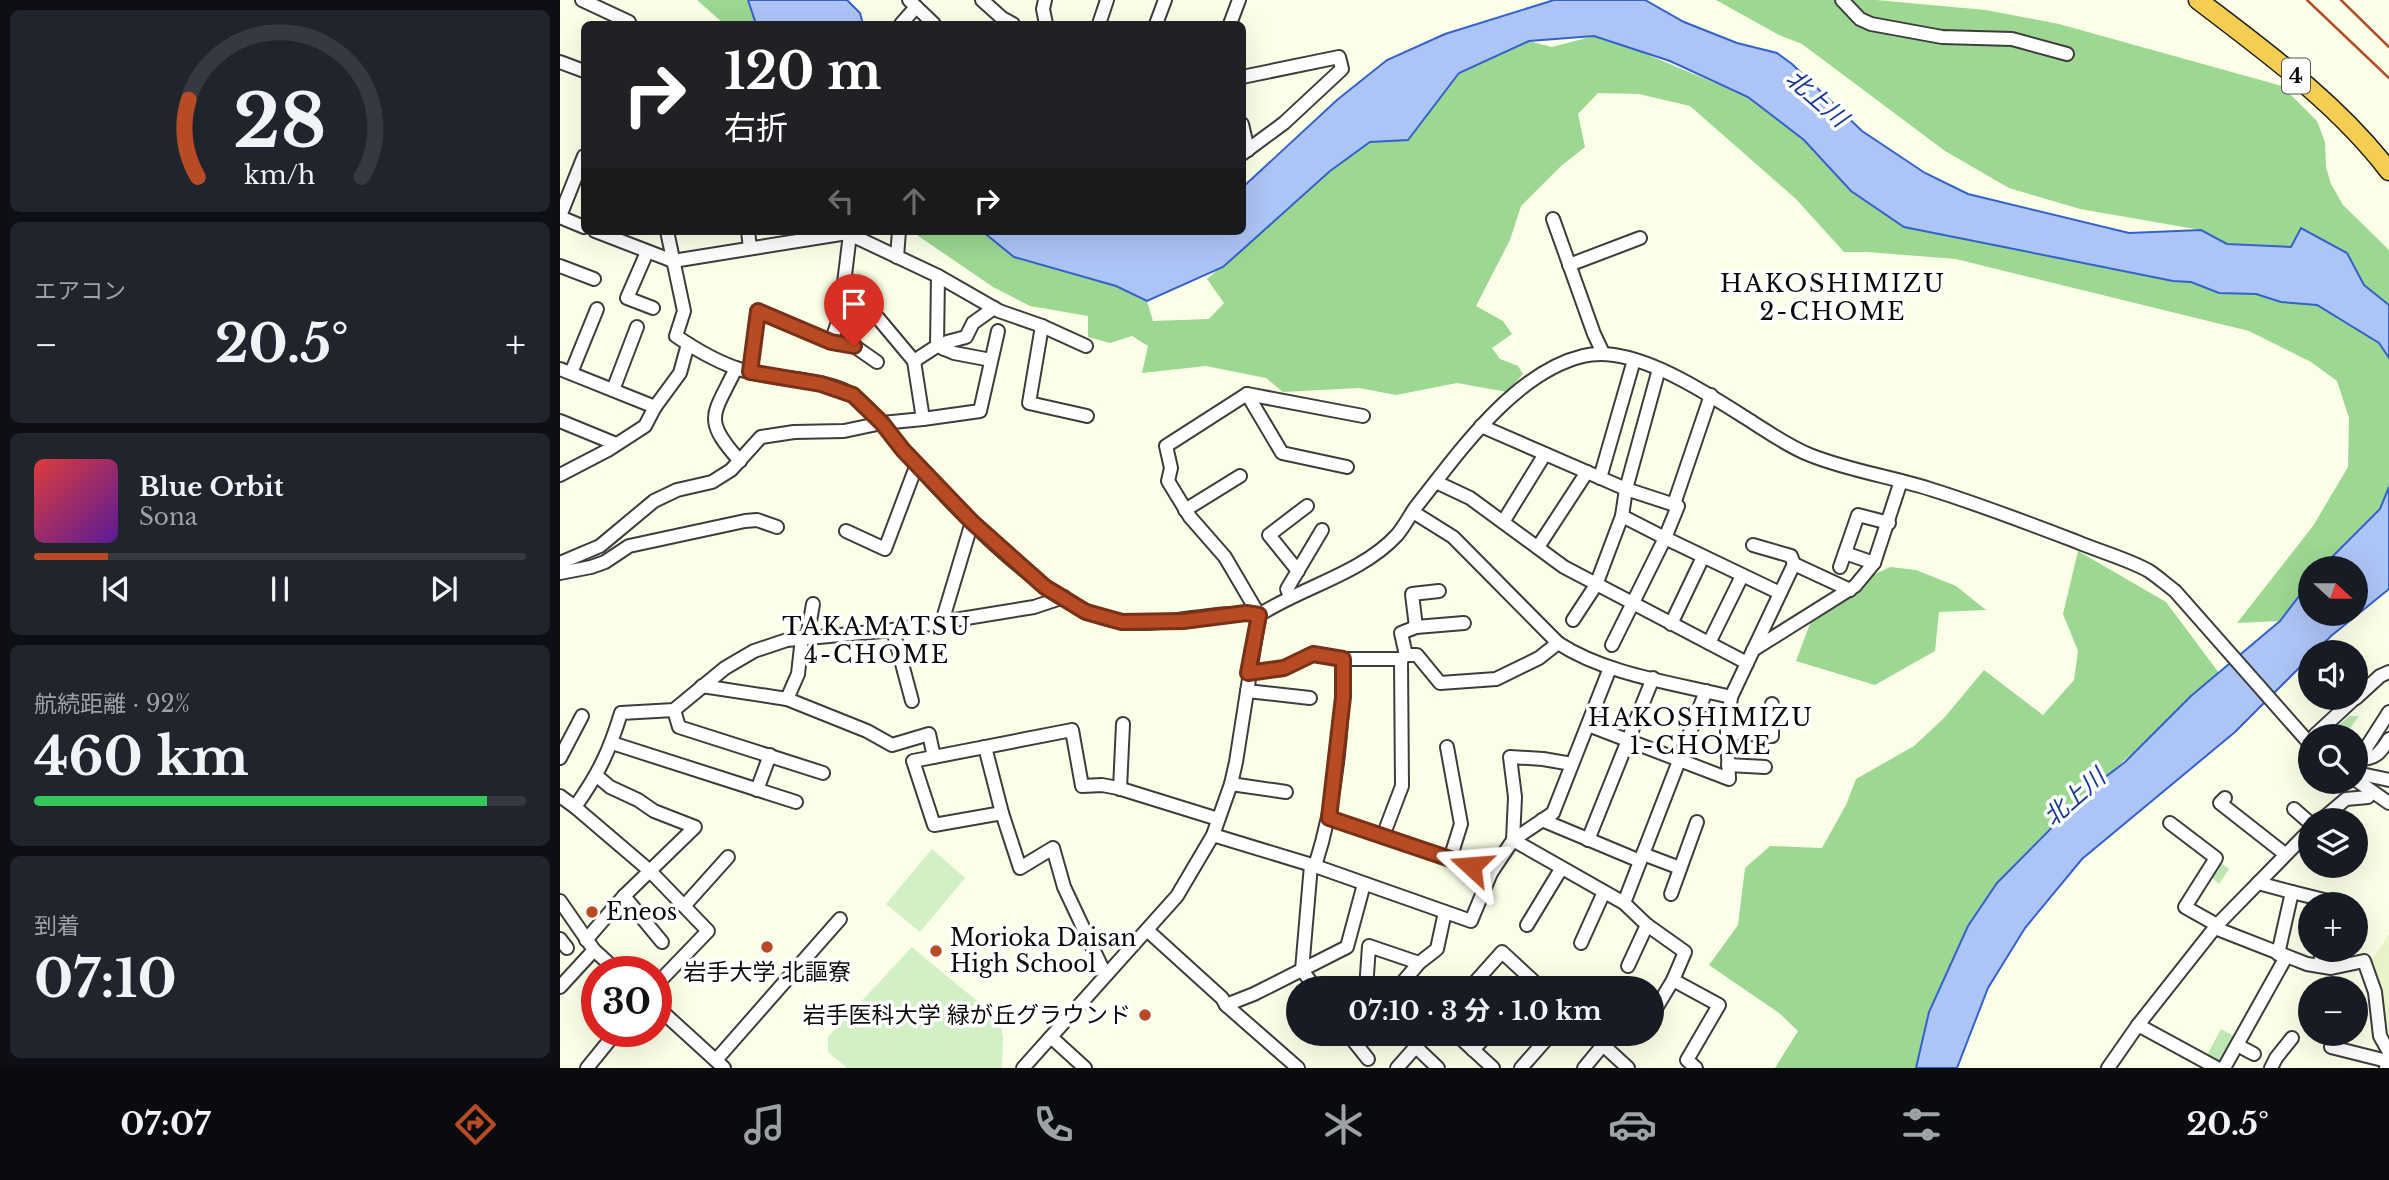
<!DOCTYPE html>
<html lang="ja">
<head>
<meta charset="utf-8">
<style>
	:root { --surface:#171b24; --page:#20242c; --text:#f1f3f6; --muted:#9ea1a6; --line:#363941; --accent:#b94b24 }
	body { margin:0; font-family:"Libre Baskerville","Noto Sans JP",serif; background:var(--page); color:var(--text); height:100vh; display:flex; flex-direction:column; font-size:26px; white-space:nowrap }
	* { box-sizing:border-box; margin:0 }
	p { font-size:23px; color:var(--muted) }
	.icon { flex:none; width:38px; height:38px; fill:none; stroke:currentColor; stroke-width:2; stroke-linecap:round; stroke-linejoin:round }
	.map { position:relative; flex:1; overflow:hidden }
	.details { display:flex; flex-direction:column; gap:10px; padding:10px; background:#0d0f14; width:560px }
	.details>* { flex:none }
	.top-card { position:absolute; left:21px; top:21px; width:665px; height:214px; border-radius:10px; box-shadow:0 7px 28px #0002; background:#202124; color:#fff; overflow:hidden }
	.needle { width:46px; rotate:111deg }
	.buttons { position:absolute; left:1738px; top:556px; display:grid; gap:14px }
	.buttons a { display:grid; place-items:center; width:70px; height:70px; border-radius:50%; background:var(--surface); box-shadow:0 7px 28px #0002; font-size:35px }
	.speed { position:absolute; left:21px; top:956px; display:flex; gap:14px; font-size:35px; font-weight:700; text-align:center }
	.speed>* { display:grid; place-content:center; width:91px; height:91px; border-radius:50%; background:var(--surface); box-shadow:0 7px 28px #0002; line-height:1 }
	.speed .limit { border:10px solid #d22; background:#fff; color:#111 }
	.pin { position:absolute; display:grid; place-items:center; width:60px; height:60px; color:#fff; margin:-72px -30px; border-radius:50% 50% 50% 0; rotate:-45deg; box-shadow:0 0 7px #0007 }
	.pin .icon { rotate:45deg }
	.me { position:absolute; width:77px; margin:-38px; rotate:289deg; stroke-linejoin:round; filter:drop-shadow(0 0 5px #0008) }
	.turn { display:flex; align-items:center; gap:24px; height:147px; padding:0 28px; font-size:32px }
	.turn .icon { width:91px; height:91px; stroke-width:2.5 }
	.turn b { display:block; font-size:49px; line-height:60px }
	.lanes { display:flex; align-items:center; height:66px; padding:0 28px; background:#0003; justify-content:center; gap:35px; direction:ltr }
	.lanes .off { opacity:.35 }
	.big { font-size:52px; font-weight:700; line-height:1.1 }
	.details .tile { flex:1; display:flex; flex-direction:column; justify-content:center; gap:10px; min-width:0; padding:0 24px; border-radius:10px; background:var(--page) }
	.details .dial { align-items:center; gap:0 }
	.dial svg { height:182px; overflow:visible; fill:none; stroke:var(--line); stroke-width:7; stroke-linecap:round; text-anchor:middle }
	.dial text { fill:var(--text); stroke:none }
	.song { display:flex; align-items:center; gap:21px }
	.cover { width:84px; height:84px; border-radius:10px; background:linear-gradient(135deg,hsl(0 70% 55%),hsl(270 70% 35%)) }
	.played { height:7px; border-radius:4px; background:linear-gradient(90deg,var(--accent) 15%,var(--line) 15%) }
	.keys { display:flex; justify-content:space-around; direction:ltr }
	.heat { display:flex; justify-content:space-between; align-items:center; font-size:38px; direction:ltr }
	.charge { height:10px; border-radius:5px; background:linear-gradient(90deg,#34c759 92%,var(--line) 0) }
	.trip { position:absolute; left:726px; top:976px; width:378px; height:70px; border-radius:35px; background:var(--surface); box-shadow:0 7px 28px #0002; font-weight:700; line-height:70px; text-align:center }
	.menu { display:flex; height:112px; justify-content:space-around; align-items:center; background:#090b0e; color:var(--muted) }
	.menu .icon { width:49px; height:49px }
	.menu .current { color:var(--accent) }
	.menu b { font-size:32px; color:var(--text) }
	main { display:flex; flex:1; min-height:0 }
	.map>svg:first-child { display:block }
</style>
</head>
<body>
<main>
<section class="details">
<div class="tile dial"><svg viewBox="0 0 100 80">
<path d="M14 69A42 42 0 1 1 86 69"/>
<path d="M14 69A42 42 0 0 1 10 35" stroke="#b94b24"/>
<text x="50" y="56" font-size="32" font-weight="700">28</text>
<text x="50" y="72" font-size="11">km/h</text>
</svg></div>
<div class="tile"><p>エアコン</p>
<div class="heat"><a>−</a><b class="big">20.5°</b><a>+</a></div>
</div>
<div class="tile">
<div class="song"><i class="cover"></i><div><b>Blue Orbit</b><p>Sona</p></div></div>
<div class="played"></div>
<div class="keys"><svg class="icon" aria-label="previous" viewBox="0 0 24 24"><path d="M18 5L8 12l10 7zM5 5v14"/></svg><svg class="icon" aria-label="pause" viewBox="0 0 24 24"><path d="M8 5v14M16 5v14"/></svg><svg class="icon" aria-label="next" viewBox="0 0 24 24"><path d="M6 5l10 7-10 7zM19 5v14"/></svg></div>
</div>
<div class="tile"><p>航続距離 · 92%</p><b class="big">460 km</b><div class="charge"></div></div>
<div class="tile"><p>到着</p><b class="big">07:10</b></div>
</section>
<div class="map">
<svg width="1829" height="1068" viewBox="0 0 1829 1068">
	<rect width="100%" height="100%" fill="#fcffe8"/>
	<!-- farmland -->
	<polygon fill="#eaf4c9" points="1829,934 1829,1047 1808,961 1815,956"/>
	<!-- green -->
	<g fill="#bee8b3">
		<polygon points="1789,716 1799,716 1784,737 1766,737"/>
		<polygon points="1661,863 1669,869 1659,884 1651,877"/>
		<polygon points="1661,1029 1676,1037 1663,1060 1659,1061 1647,1055"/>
	</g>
	<!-- forest -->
	<g fill="#9cd892">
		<polygon points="137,0 188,0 196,24 164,24"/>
		<polygon points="1156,0 1316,0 1426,10 1499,24 1722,86 1757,121 1765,142 1766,167 1771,184 1783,205 1829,250 1829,305 1804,285 1787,253 1741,229 1731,248 1667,244 1641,230 1520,209 1449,188 1385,151 1242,44 1219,35"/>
		<polygon points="1034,36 1067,46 1188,97 1244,140 1291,191 1344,227 1613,281 1631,282 1659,293 1696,294 1721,302 1757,305 1819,343 1829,358 1829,487 1820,509 1760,569 1750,569 1750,582 1720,621 1677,623 1753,526 1788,467 1789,418 1777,381 1751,362 1689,331 1396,259 1307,252 1284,252 1236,199 1130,106 1079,94 1038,93 1018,114 1025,147 1001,166 961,206 950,240 916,306 943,321 952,334 932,348 940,359 958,366 963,374 947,392 897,383 836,395 799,388 723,392 706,378 646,366 582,373 588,346 572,336 550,343 528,337 528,316 470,306 433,287 351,231 422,231 454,257 556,286 587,301 593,321 649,319 664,303 647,279 770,171 810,142 848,140 879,97 902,71 969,41 992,47"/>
		<path d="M1518 551 1606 602 1659 673C1615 710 1577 753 1531 788L1369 1012 1356 1068H1215L1238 1031 1219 1013 1149 965 1178 925 1185 868 1210 846 1262 848 1286 805 1296 779 1354 746 1384 718 1424 670 1483 715 1514 680 1518 651 1503 614Z"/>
		<polygon points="1330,567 1356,570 1396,586 1426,610 1379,612 1375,651 1315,685 1236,661 1253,616 1307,578"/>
	</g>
	<!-- pitch -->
	<g fill="#d3efc5">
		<polygon points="372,849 405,878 360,932 326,904"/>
		<polygon points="352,947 440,1020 443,1038 442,1068 287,1068 268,1052 268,1037"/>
	</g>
	<!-- water -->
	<g fill="#adc4f6" stroke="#3461cc" stroke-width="2">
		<polygon points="188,0 287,0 300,13 303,24 196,24"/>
		<polygon points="994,0 1085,0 1124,22 1177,43 1217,53 1232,64 1302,131 1365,173 1408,194 1569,233 1641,230 1667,244 1731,247 1741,228 1787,253 1804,285 1829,305 1829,358 1819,343 1757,305 1721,302 1696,294 1659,293 1631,282 1613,281 1344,227 1291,191 1244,140 1188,97 1110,61 1034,36 969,41 899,73 848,140 810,142 770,171 663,267 587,301 556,286 454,257 422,231 682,231 683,187 777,100 827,60 885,34"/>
		<polygon points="1829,487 1829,589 1771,636 1754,653 1750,653 1750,657 1675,732 1522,859 1465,928 1428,988 1397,1068 1356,1068 1369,1012 1408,926 1437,883 1531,788 1565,762 1631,696 1720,621 1750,582 1750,614 1796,614 1796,569 1760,569 1820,509"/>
	</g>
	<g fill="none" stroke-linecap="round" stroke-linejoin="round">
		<!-- minor casing -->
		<g stroke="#3d3d3d" stroke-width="16">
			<g id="minor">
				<polyline points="22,0 69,22"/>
				<polyline points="349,0 374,24"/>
				<polyline points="422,0 442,18 453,24"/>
				<polyline points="485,0 483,9 486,24"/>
				<polyline points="1282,0 1300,19 1311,24 1382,37 1452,39 1507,54"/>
				<polyline points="341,24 356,7"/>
				<polyline points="539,24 547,0"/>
				<polyline points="596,24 605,0"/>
				<polyline points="670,24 679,0"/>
				<polyline points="0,62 24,71"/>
				<polyline points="682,77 779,57 782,69 724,123 682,154"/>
				<polyline points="682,124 688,150"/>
				<polyline points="0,216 24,156"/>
				<polyline points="0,217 24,227"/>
				<polyline points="993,219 1034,334 1043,353"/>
				<polyline points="35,231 113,261 287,233 378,276 439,311 482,326 526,346"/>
				<path d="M107 231 124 311 116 336C135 349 159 363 182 370 213 380 269 377 294 396 314 411 328 433 344 451 390 503 484 604 551 620 598 631 653 608 699 615 742 587 801 574 837 535 844 527 849 517 855 508 898 454 953 373 1023 356 1073 343 1148 394 1189 420 1208 432 1229 447 1250 455 1290 471 1333 477 1373 490 1421 505 1468 523 1515 541 1538 551 1568 559 1589 571 1598 577 1607 585 1615 591L1750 744"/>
				<polyline points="188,231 190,248"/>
				<polyline points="87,252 67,298 93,308"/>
				<polyline points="337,257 339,231"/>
				<polyline points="1009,265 1080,238"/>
				<polyline points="0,266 34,279"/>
				<polyline points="318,318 354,361"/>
				<polyline points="482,326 469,403 527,416"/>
				<polyline points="271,342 280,316 290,234"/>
				<polyline points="378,346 394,353 431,360"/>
				<polyline points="384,349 387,342 406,337 413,323 434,308"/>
				<path d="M176 368C154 415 141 418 180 461"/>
				<polyline points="0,369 95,407"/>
				<polyline points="190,372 198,311 271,342 294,346 317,362"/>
				<polyline points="11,373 37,309"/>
				<polyline points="53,390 77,327"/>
				<polyline points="687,394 722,453 787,467"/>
				<polyline points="363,419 420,411 438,331"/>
				<polyline points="0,421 56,444"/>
				<polyline points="921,426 1066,489 1118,506 1105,538 1220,593"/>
				<polyline points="0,475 48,450 85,426 95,407 120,373 128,344"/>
				<polyline points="1040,478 1074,360"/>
				<polyline points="876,482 910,498 1004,567 1187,663"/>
				<polyline points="1114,504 1151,395"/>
				<polyline points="625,510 680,476"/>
				<path d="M853 512 893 537 998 643C1047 675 1114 683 1171 697"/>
				<polyline points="943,522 985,454"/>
				<polyline points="286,531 325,549 357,464"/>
				<polyline points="1193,545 1231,556 1234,564"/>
				<polyline points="978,547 1027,472"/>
				<polyline points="1285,553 1314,563"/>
				<polyline points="0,563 40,546 94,501 117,490 152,482 171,470 201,437 234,432 284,431 322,423 363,419 354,361 377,346 378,276"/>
				<polyline points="1280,567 1298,515 1329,523"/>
				<polyline points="738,571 709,535 747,506"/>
				<polyline points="0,573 31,567 45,562 69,546 185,521 197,520 217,527"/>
				<polyline points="730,597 727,589 762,530"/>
				<polyline points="1013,620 1036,585 1062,516"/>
				<polyline points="382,622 412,522"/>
				<polyline points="1111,624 1143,557"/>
				<polyline points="856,627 904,623"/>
				<polyline points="333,630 352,701"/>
				<polyline points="247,638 253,604"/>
				<polyline points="1149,643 1182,576"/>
				<polyline points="1052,645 1105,538 1062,516 1066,489 1099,369"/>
				<polyline points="1193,650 1295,586 1314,563 1341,481"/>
				<polyline points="846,655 841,633 856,627 852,594 879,591"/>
				<polyline points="688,673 724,668 753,654 783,659 841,659 846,655 857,655 880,683 936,679 979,658 998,643"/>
				<polyline points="142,686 227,699 307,731 332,745 369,734 374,757"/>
				<polyline points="687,691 750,698"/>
				<polyline points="1796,698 1820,676 1829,672"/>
				<polyline points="227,699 238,674 242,638"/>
				<polyline points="114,710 119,727 263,773"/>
				<path d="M1829 712 1799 759C1816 759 1820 753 1829 739"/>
				<polyline points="1028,725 1169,779 1167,732 1212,736 1212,704"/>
				<polyline points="1167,732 1171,697 1234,564 1290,590"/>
				<polyline points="1757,737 1755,735 1795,698"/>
				<polyline points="52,743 236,802"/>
				<polyline points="425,747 442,813"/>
				<polyline points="887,747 901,824 890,859"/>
				<polyline points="0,758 22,716"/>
				<polyline points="1168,765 1205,767"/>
				<polyline points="1796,777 1806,775 1829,780"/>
				<polyline points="1796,780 1829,803"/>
				<polyline points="671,784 726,792"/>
				<polyline points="560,789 563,724"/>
				<polyline points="197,790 210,755"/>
				<path d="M0 796 15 807C39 773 49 752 61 713L114 710 165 668 194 651 227 640 333 630 474 607 504 597"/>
				<polyline points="1665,798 1660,803 1725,854"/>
				<polyline points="15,807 90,871 148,931 96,985"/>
				<polyline points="1734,809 1750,823"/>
				<polyline points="769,818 931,873"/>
				<polyline points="982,820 1080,861"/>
				<polyline points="1760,821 1786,799 1808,797"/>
				<polyline points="1610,823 1656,858 1625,907 1657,925"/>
				<polyline points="653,835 755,866 911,921 931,873 953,840 993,813 1050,668"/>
				<polyline points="823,836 842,786 841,659"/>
				<polyline points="953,840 1064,903 1087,925 1125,952 1113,980 1159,1005 1127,1060 1136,1068"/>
				<polyline points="953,840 955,797 950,757 983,759 1012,764"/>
				<polyline points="1028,840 1093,678"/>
				<polyline points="1083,854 1120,868"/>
				<polyline points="751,865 742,970 756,989"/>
				<path d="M755 866C776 801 783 728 783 659"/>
				<polyline points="1698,883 1732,892 1718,954"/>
				<polyline points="1732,892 1776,903 1775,905"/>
				<polyline points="1111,894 1137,822"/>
				<polyline points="64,896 102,942"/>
				<polyline points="0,901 34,950 57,971"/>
				<polyline points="1064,903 1146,691"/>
				<polyline points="125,905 168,857"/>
				<polyline points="967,925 1001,869"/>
				<polyline points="1655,928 1747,964 1771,968 1804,961 1815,992 1820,1036 1829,1052 1829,1062"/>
				<polyline points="587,930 662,998 666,1005 694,994 787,947 804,884"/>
				<polyline points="0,939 7,948"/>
				<polyline points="26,940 64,896 135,827 94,811 78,800 50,787 37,776"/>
				<polyline points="1021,943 1044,892"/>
				<polyline points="1068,966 1087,925"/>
				<polyline points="1759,966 1763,950"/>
				<polyline points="545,974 504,887 493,848 460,868 442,813 374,825 353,761 512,730 522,786 542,785 558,788 658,819"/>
				<polyline points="0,987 34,950"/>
				<polyline points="806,989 809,946 859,963"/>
				<polyline points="837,989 859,963 877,949 885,912"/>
				<polyline points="909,989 942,952 982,989"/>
				<polyline points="666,1005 738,1068"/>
				<polyline points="96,1006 164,1068"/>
				<polyline points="1092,1015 1113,980"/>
				<polyline points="1578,1025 1657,1068"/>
				<polyline points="788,1034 808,1059"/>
				<polyline points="896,1034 933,1068"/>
				<polyline points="1031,1034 1068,1068"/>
				<polyline points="491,1037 525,1068"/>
				<polyline points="1677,1045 1694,1054"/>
				<polyline points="856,1047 878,1068"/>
				<polyline points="1771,1047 1827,1061 1826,1068"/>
				<polyline points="913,1050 928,1034"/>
				<polyline points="156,1060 280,919"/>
				<polyline points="27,1068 57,1031"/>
				<polyline points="463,1068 617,896 653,835 671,784 676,762 699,615 665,557 630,517 608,481 611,468 606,446 687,394 803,416"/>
				<polyline points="837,1068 867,1034"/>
				<polyline points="961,1068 991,1034"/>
				<polyline points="1024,1068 1043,1045"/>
				<polyline points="1548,1068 1578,1025 1657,925 1750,830"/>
				<polyline points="1664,1068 1726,957"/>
				<polyline points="1711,1068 1716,1058 1732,1038"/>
			</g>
		</g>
		<!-- highway casing -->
		<g stroke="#1b1b1b" stroke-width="21">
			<path id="highway" d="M1638 0C1706 52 1777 103 1829 171"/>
		</g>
		<!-- minor -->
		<use href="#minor" stroke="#fff" stroke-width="12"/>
		<!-- highway -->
		<use href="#highway" stroke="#f4ce51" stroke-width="18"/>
		<!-- rail -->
		<g stroke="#b94b24" stroke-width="2.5">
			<polyline points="1747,0 1829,78"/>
			<polyline points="1781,0 1829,47"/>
		</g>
	</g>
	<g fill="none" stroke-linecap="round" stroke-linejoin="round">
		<!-- route casing -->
		<g stroke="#783117" stroke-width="18">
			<polyline id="route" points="294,346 271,342 198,311 190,372 261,384 293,395 322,423 343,450 412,522 485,587 526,612 562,622 623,621 686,613 699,615 688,673 724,668 753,654 783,659 783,697 769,818 911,866"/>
		</g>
		<!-- route -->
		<use href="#route" stroke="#b94b24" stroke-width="12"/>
	</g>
	<!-- markers -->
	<g fill="#b94b24" stroke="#fff" stroke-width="2.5">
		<circle cx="32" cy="912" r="7"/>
		<circle cx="207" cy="947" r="7"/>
		<circle cx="376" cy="951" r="7"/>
		<circle cx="585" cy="1015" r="7"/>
	</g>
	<g text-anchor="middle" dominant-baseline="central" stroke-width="7" stroke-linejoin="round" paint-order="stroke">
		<!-- shield labels -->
		<rect fill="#fff" stroke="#545454" stroke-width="2" x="1722" y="58.5" width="28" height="35" rx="5"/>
		<g font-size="21" font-weight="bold" fill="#0a0a0a">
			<text x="1736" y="76">4</text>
		</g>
		<!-- poi labels -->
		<g font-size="23" fill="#0a0a0a" stroke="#fff" text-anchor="start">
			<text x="46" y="912">Eneos</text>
			<text x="390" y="938">Morioka Daisan<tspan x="390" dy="26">High School</tspan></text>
			<text x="207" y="972" text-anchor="middle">岩手大学 北謳寮</text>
			<text x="571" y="1015" text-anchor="end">岩手医科大学 緑が丘グラウンド</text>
		</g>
		<!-- water labels -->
		<g font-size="24" font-style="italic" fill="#16379a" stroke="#fff">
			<text transform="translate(1257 98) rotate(41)">北上川</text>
			<text transform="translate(1514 797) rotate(-41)">北上川</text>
		</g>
		<!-- neighbourhood labels -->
		<g font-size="24" letter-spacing="2" fill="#0a0a0a" stroke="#fff">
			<text x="1273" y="283">HAKOSHIMIZU<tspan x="1273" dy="28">2-CHOME</tspan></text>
			<text x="317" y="626">TAKAMATSU<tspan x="317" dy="28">4-CHOME</tspan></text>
			<text x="1141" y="717">HAKOSHIMIZU<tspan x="1141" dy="28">1-CHOME</tspan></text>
		</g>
	</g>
</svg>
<div class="buttons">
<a><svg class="needle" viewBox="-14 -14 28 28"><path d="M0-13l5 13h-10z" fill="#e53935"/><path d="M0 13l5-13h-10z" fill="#9ea1a6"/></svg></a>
<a><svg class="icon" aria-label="sound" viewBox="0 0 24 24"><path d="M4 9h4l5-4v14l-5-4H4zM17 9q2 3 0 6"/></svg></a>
<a><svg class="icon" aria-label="search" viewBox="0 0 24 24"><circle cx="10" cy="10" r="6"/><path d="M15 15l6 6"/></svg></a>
<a><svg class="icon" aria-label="layers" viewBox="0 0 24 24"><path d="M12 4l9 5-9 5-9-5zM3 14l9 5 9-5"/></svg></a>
<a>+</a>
<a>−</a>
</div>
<div class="speed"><div class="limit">30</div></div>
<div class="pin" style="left:294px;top:346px;background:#d93025"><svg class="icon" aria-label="arrive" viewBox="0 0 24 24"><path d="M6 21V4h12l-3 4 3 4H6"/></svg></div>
<svg class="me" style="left:911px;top:866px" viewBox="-20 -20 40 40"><path d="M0-17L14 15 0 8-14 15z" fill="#b94b24" stroke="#fff" stroke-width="4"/></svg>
<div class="trip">07:10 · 3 分 · 1.0 km</div>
<div class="top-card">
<div class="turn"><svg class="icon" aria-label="right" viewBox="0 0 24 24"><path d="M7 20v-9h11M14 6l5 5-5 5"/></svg><div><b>120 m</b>右折</div></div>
<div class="lanes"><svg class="icon off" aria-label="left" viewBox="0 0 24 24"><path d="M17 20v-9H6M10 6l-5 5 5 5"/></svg><svg class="icon off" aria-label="ahead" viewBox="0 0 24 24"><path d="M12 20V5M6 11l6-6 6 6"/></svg><svg class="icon" aria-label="right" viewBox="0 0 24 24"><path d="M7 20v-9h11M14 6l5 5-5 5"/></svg></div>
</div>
</div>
</main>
<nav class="menu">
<b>07:07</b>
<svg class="icon current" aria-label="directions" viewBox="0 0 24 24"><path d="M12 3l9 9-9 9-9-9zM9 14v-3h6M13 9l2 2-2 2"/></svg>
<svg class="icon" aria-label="music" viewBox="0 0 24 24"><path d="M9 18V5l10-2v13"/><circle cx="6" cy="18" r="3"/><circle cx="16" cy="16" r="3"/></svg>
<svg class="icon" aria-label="phone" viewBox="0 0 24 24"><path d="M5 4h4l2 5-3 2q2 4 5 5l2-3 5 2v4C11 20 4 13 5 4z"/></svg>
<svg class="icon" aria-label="climate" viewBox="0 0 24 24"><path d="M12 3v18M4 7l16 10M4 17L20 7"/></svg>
<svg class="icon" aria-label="car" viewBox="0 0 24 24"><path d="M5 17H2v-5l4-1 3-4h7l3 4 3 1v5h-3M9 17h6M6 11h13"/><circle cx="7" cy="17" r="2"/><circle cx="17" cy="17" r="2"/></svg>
<svg class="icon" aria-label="filters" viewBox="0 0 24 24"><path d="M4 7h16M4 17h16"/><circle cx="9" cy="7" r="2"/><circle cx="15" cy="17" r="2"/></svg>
<b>20.5°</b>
</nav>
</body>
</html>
